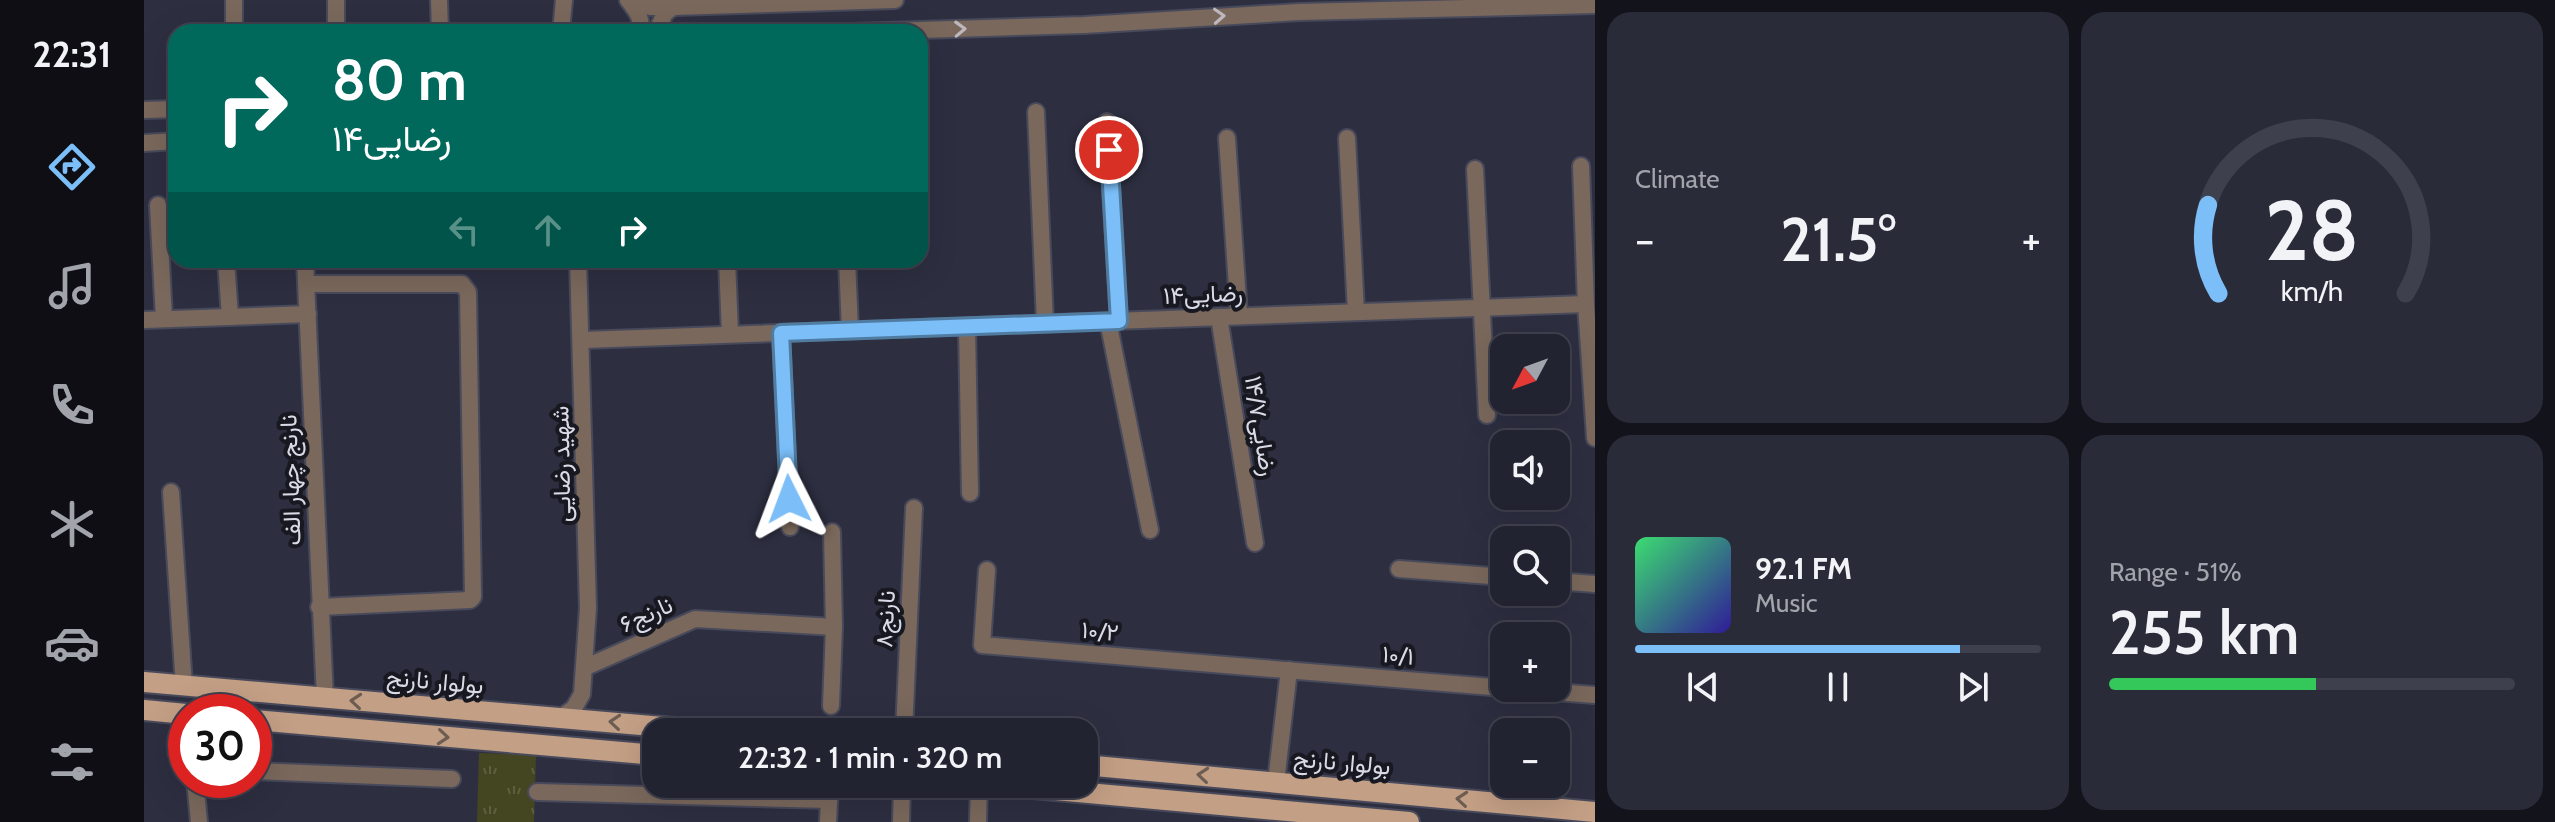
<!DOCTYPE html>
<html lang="en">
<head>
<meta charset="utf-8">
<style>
	:root { --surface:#222331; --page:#2a2b39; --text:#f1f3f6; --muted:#a2a4ab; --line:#3f404d; --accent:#7bbef8 }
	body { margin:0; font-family:Cabin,Vazirmatn,sans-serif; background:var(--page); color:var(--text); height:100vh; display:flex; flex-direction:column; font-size:30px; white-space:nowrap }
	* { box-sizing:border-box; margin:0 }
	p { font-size:26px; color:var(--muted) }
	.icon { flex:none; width:44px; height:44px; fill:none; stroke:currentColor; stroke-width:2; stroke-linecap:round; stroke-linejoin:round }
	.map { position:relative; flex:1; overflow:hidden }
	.panel { display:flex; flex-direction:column; gap:12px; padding:12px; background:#13131b; width:960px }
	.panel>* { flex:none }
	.top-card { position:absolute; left:24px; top:24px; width:760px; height:244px; border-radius:24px; box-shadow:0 8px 32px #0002,0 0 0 2px var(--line); background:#00695c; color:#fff; overflow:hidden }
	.needle { width:52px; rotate:229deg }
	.fabs { position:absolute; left:1346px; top:334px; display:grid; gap:16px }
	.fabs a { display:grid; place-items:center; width:80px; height:80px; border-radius:16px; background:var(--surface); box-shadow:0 8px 32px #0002,0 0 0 2px var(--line); font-size:40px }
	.speed { position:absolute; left:24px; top:694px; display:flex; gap:16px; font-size:40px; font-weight:700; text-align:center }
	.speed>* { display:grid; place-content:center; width:104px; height:104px; border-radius:50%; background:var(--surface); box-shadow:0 8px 32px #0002,0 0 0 2px var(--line); line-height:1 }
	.speed .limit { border:12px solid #d22; background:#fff; color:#111 }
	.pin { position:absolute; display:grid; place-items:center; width:68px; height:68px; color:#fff; margin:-34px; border:4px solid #fff; border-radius:50%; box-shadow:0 2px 8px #0007 }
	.me { position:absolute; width:88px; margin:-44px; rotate:357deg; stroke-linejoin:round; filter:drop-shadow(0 0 6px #0008) }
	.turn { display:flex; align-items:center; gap:28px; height:168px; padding:0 32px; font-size:36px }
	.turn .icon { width:104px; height:104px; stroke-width:2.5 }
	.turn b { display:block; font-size:56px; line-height:68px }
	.lanes { display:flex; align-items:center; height:76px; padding:0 32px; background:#0003; justify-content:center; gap:40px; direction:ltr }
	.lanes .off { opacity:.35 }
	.big { font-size:60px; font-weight:600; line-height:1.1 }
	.panel .tile { flex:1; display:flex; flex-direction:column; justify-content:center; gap:12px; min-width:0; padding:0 28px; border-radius:24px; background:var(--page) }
	.panel .dial { align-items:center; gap:0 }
	.dial svg { height:208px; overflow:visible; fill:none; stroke:var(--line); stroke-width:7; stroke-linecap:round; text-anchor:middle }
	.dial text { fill:var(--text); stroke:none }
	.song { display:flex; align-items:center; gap:24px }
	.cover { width:96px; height:96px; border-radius:12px; background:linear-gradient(135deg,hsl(140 70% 55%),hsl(250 70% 35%)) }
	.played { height:8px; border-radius:4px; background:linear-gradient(90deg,var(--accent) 80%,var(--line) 80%) }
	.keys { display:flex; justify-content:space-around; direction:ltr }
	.heat { display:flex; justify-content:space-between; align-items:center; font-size:44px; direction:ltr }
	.charge { height:12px; border-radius:6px; background:linear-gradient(90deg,#34c759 51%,var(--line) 0) }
	.panel .tiles { flex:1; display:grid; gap:12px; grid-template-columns:repeat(2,1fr) }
	.trip { position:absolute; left:498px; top:718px; width:456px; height:80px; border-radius:24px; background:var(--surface); box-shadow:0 8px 32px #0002,0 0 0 2px var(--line); font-weight:600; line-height:80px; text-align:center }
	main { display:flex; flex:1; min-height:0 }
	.dock { display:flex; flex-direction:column; width:144px; justify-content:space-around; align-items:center; background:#0e0e14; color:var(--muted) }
	.dock .icon { width:56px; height:56px }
	.dock .selected { color:var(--accent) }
	.dock b { font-size:36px; color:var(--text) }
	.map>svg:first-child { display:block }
</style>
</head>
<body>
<main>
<nav class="dock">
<b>22:31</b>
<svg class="icon selected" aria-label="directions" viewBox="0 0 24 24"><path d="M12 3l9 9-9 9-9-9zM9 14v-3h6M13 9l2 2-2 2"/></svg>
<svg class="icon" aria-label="music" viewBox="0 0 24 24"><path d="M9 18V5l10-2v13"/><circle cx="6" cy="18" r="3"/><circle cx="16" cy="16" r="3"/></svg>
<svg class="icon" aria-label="phone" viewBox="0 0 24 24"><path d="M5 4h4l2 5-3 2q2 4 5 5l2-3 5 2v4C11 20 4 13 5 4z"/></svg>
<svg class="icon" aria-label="climate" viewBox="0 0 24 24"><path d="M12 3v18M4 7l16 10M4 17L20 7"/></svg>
<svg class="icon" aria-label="car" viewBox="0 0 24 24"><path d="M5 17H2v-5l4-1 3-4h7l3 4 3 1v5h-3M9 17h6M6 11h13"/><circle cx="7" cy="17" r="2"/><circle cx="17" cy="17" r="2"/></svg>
<svg class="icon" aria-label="filters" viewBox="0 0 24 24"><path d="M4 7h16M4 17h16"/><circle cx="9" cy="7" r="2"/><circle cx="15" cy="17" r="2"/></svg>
</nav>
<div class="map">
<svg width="1451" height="822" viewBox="0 0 1451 822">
	<defs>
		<pattern id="grass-tufts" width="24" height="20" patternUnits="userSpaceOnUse" patternTransform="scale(2)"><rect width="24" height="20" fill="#444521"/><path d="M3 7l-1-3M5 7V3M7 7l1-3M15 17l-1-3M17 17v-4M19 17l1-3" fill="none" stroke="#5e5f41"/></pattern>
	</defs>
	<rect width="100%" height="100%" fill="#2d2f41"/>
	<!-- grass -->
	<polygon fill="url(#grass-tufts)" points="335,753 392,755 390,822 333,822"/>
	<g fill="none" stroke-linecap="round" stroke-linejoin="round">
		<!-- minor casing -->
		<g stroke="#484a5b" stroke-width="20">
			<g id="minor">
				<polyline points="90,0 90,32"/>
				<polyline points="192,0 192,32"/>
				<polyline points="295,0 296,32"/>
				<polyline points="484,0 507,7 529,7 751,0"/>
				<path d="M485 1C492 11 500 19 495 32"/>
				<polyline points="417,32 420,0"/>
				<polyline points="521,32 516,24 521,13 529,7"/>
				<polyline points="710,32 940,25 1155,12 1451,5"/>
				<polyline points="0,110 32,109"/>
				<polyline points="892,112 901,323"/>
				<polyline points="963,122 975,321"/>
				<polyline points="1083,138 1095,316"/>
				<polyline points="1203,138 1212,312"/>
				<polyline points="0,143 32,141"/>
				<polyline points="1437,166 1442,304 1451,438"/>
				<polyline points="1331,169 1343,415"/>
				<polyline points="14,205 20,319"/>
				<polyline points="82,260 86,317"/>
				<polyline points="161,260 181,698"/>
				<polyline points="583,260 586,334"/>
				<polyline points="703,260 706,330"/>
				<polyline points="163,284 318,284 324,292 329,597 326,600 175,607"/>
				<polyline points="1075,317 1111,543"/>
				<polyline points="0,320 164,314"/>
				<polyline points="964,321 1006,530"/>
				<polyline points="823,326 826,493"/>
				<polyline points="637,333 646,527"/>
				<polyline points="439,340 1442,304"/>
				<polyline points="27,492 40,686"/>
				<polyline points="1255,569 1360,577"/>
				<polyline points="843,570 838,645 1360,688"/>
				<polyline points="1412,581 1451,584"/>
				<polyline points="442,667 551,619 690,627"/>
				<polyline points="1360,688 1451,695"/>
				<polyline points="687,706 690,627 688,532"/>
				<polyline points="418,717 430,708 438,694 444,608 434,260"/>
				<polyline points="760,732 770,508"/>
				<polyline points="110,771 308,779"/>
				<polyline points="51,780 55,822"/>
				<polyline points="1132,782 1145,670"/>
				<polyline points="393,792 685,800"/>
				<polyline points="684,822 686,784"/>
				<polyline points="757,822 758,784"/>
				<polyline points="834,822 835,784"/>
			</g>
		</g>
		<!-- major casing -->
		<g stroke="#484a5b" stroke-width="24">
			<g id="major">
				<polyline points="0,682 577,732"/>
				<polyline points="0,710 42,714"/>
				<polyline points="110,720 512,755"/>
				<polyline points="940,765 1451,812"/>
				<polyline points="844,784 1265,822"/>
			</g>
		</g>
		<!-- minor -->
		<use href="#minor" stroke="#7a685c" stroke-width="16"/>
		<!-- major -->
		<use href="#major" stroke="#c39f85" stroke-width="20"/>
	</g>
	<!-- one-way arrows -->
	<defs><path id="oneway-chevron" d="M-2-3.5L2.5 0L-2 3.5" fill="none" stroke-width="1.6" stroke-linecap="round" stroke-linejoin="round" transform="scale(2)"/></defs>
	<g stroke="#bcb8bd">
		<use href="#oneway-chevron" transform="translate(1075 16) rotate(-3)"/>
		<use href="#oneway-chevron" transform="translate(816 29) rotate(-2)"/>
	</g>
	<g stroke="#6d5c52">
		<use href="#oneway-chevron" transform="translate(212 701) rotate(-175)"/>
		<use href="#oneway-chevron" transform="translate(471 722) rotate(-175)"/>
		<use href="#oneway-chevron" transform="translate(299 737) rotate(5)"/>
		<use href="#oneway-chevron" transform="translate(1059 775) rotate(-175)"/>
		<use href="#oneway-chevron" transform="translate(1318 799) rotate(-175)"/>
	</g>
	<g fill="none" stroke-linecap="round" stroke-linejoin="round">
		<!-- route casing -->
		<g stroke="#507ca1" stroke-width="20">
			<polyline id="route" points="645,499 637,333 975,321 965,150"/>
		</g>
		<!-- route -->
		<use href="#route" stroke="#7bbef8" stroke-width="14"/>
	</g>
	<g text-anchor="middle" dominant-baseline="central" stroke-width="8" stroke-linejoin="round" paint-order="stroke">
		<!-- street labels -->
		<g font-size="24" fill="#d8dae6" stroke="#171820">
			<text transform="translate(1059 294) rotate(-2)">رضایی۱۴</text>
			<text transform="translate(1117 426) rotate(81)">رضایی۱۴/۷</text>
			<text transform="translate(417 464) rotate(-91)">شهید رضایی</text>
			<text transform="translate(146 480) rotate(-92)">نارنج چهار الف</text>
			<text transform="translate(502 614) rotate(-24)">نارنج۶</text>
			<text transform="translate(741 619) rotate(-87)">نارنج۸</text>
			<text transform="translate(956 631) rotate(5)">۱۰/۲</text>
			<text transform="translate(1254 655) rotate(5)">۱۰/۱</text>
			<text transform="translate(291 681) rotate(5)">بولوار نارنج</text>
			<text transform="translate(1198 762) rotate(5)">بولوار نارنج</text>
		</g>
	</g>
</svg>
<div class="fabs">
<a><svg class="needle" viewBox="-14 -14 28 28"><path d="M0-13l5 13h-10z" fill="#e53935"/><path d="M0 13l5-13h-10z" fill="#a2a4ab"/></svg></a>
<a><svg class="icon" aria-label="sound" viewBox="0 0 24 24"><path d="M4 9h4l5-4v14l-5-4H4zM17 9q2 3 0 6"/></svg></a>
<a><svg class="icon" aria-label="search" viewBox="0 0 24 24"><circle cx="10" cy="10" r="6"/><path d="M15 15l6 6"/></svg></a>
<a>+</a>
<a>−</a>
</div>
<div class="speed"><div class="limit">30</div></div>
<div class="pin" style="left:965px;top:150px;background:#d93025"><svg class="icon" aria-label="arrive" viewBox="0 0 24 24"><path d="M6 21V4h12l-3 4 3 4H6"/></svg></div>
<svg class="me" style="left:645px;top:499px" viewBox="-20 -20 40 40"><path d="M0-17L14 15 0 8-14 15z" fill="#7bbef8" stroke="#fff" stroke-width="4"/></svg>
<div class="trip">22:32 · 1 min · 320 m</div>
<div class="top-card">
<div class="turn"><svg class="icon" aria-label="right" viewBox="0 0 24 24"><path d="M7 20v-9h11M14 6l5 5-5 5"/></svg><div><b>80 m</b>رضایی۱۴</div></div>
<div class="lanes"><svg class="icon off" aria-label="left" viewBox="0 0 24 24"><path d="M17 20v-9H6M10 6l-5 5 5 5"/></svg><svg class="icon off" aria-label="ahead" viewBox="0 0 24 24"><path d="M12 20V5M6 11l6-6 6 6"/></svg><svg class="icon" aria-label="right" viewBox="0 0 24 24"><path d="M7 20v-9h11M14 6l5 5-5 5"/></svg></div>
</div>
</div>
<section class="panel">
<div class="tiles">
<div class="tile"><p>Climate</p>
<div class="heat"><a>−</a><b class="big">21.5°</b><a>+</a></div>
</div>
<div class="tile dial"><svg viewBox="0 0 100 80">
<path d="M14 69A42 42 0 1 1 86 69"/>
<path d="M14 69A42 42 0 0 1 10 35" stroke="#7bbef8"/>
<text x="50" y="56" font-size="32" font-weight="700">28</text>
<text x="50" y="72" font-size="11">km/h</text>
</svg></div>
<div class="tile">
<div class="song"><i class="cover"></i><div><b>92.1 FM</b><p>Music</p></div></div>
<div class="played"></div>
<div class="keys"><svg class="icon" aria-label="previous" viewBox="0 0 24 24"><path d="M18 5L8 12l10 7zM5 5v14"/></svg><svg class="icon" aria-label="pause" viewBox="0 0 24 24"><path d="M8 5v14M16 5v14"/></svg><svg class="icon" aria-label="next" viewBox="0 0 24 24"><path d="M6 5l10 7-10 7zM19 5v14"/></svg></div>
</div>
<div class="tile"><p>Range · 51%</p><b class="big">255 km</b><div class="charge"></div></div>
</div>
</section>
</main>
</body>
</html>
